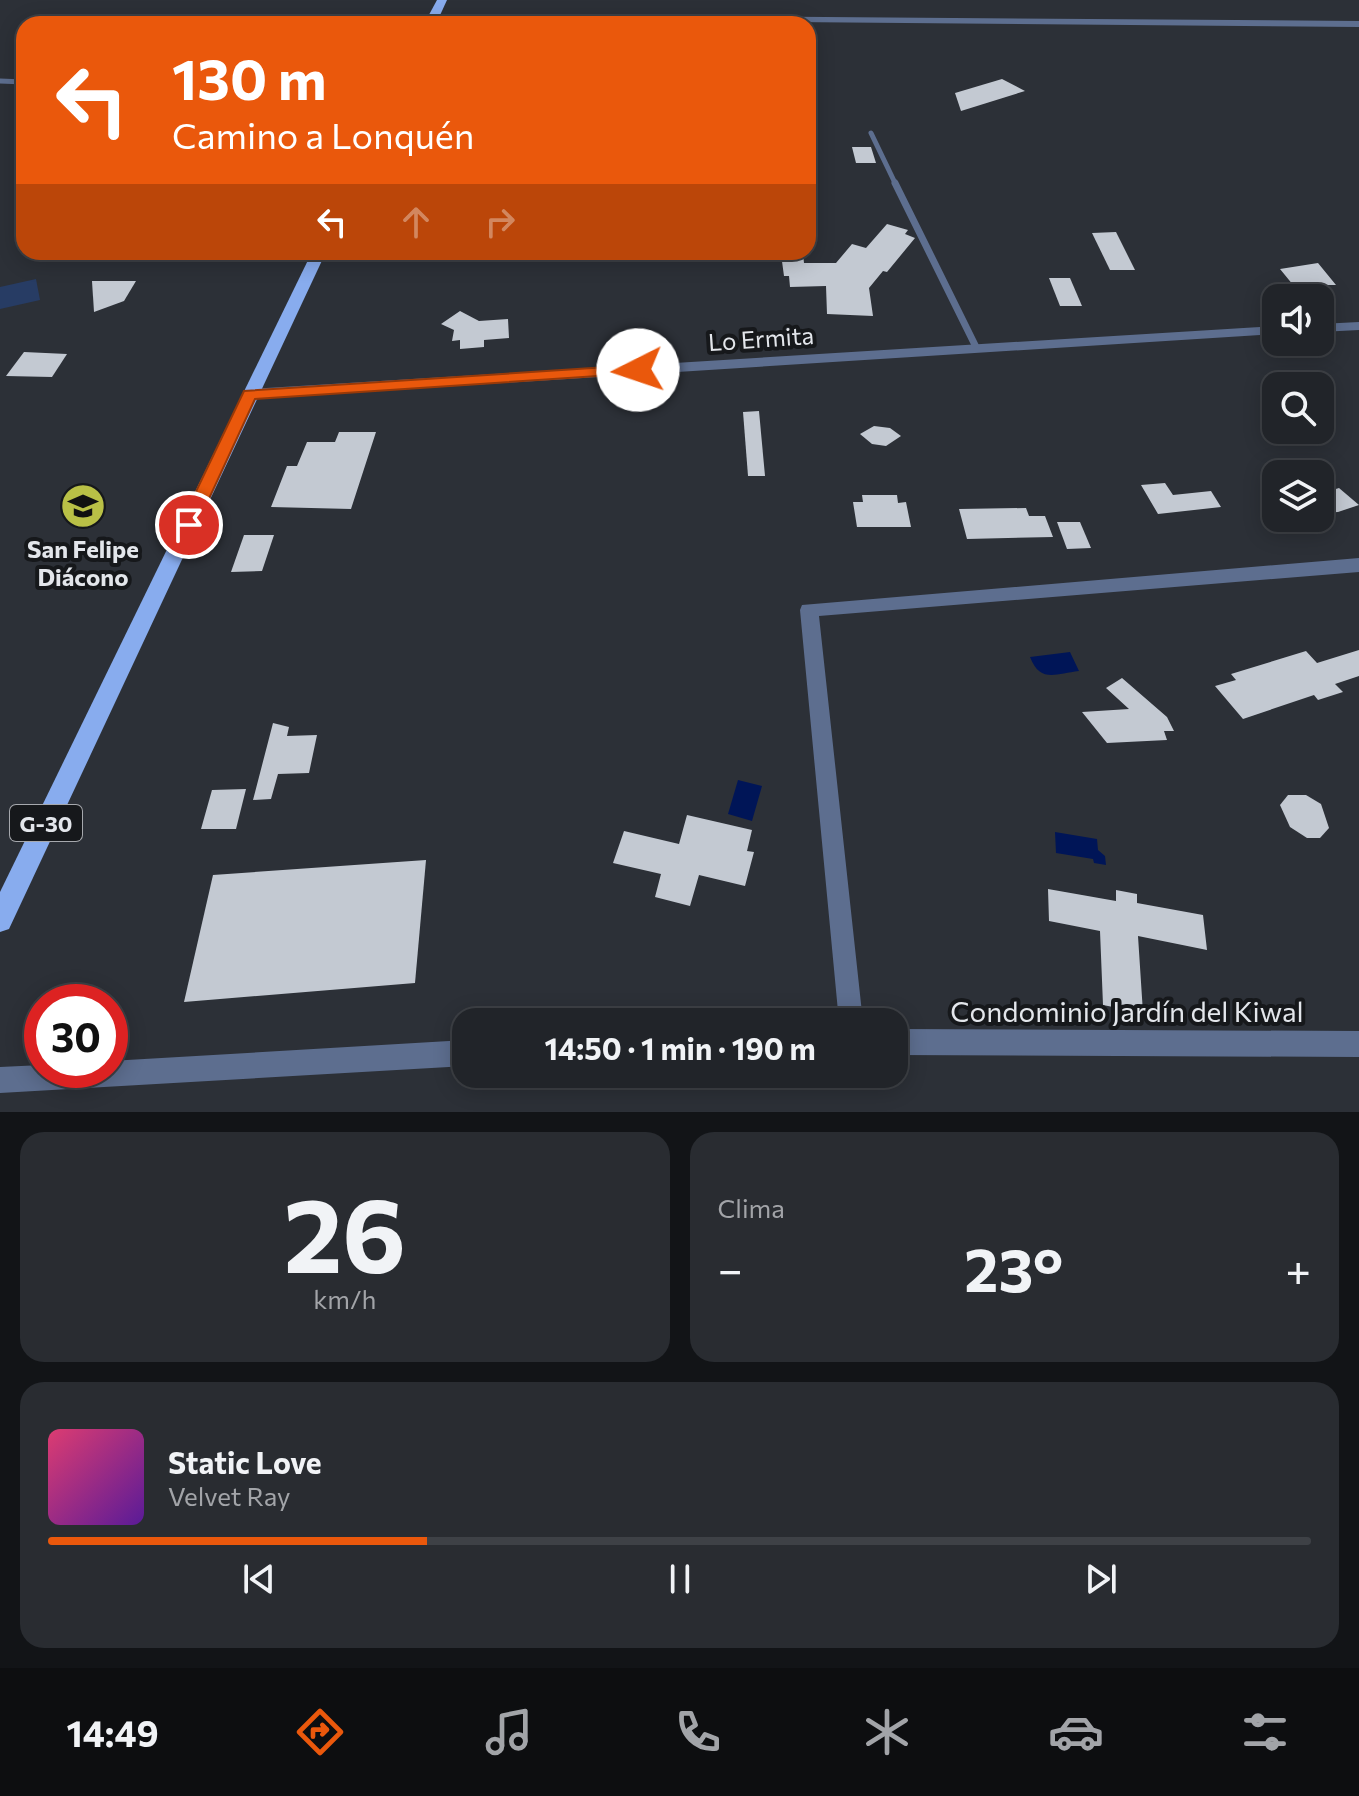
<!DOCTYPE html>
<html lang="es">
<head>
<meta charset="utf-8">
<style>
	:root { --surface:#212429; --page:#292c31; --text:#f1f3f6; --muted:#a2a4a8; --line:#3e4146; --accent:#ea580c }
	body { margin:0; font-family:Commissioner,sans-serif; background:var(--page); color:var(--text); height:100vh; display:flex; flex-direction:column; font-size:30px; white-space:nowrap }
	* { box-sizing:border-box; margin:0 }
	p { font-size:26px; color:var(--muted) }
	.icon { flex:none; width:44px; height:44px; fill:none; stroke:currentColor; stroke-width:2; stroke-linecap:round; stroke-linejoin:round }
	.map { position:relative; height:1112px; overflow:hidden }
	.drawer { display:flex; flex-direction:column; gap:20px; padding:20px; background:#121417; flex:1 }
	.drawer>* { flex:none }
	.guide { position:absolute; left:16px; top:16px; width:800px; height:244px; border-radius:24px; box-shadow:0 4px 20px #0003,0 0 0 2px var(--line); background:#ea580c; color:#fff; overflow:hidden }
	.tools { position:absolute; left:1262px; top:284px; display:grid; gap:16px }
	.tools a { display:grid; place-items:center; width:72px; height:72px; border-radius:16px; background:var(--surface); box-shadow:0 4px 20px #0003,0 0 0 2px var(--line); font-size:40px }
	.speed { position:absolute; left:24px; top:984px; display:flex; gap:16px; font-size:40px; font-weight:700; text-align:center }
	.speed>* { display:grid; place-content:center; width:104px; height:104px; border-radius:50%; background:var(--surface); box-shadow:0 4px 20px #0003,0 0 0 2px var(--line); line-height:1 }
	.speed .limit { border:12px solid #d22; background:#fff; color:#111 }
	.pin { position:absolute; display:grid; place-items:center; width:68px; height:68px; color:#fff; margin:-34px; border:4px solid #fff; border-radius:50%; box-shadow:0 2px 8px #0007 }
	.me { position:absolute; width:88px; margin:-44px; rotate:266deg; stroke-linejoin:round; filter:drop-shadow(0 0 6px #0008) }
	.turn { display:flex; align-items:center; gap:28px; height:168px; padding:0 24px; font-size:36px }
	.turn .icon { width:104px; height:104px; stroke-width:2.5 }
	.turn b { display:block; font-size:56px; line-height:68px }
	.lanes { display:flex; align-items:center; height:76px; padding:0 24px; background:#0003; justify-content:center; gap:40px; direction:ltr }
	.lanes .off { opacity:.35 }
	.big { font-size:60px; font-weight:700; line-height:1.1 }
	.drawer .widget { flex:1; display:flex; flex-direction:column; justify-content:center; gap:12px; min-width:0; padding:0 28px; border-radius:24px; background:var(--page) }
	.drawer .dial { align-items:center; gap:0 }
	.dial b { font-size:104px; line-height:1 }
	.song { display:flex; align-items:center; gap:24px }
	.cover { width:96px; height:96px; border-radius:12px; background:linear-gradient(135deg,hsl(340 70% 55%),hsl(270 70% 35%)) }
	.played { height:8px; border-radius:4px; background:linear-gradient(90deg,var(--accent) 30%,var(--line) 30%) }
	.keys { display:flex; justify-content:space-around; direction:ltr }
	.heat { display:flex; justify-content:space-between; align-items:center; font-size:44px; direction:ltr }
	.drawer .tiles { flex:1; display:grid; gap:20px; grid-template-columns:1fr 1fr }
	.widget:last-child { grid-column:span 2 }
	.trip { position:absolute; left:452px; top:1008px; width:456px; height:80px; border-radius:24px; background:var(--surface); box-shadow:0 4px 20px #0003,0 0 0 2px var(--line); font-weight:700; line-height:80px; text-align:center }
	.dock { display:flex; height:128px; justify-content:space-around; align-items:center; background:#0d0e10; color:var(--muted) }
	.dock .icon { width:56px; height:56px }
	.dock .on { color:var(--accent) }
	.dock b { font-size:36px; color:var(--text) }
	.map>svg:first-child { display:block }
</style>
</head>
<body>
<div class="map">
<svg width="1359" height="1112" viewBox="0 0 1359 1112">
	<rect width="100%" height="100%" fill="#2c3037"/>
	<!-- green -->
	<polygon fill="#273c64" points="36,279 40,300 0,309 0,287"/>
	<!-- water -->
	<g fill="#001557">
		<path d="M1070 652 1079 671C1055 674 1040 683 1030 657Z"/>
		<polygon points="738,780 762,786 752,821 728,814"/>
		<polygon points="1055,832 1097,839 1098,850 1105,856 1106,865 1094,863 1093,859 1056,853"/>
	</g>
	<!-- building -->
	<g fill="#c3c9d2">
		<polygon points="1002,79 1025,91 961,111 955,93"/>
		<polygon points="852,147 871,147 876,163 856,163"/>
		<polygon points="887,224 908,230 905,234 915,238 887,272 883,271 869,288 873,316 827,314 826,286 790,287 789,276 784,276 781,254 803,254 804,263 836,263 852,244 866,248"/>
		<polygon points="1116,232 1135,270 1110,270 1092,233"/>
		<polygon points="1318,263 1336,285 1322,285 1326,290 1298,291 1280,269"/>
		<polygon points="1049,278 1070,278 1082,306 1060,306"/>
		<polygon points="92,281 136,281 124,301 94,312"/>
		<polygon points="460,311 479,321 508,319 509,338 484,340 484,347 460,349 460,340 452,341 454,330 441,324"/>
		<polygon points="24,352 67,354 52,377 6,376"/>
		<polygon points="759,411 765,476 748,476 743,412"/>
		<polygon points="874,426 890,428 901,436 886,446 872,444 860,434"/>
		<polygon points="339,432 376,432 351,509 271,507 287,466 297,466 307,442 335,442"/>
		<polygon points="1165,483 1173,495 1211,491 1221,507 1158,514 1141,485"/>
		<polygon points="1339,488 1359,505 1338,512 1320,513 1320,494"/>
		<polygon points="862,495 897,495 898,503 906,502 911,527 857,527 853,502 863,502"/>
		<polygon points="1026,508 1029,516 1045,516 1053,537 967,539 959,509"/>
		<polygon points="1057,522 1080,522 1091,548 1067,549"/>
		<polygon points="244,535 274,535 262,571 231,572"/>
		<polygon points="1359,650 1359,676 1335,684 1343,692 1318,700 1314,695 1243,719 1215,686 1236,680 1231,674 1306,651 1317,663"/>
		<polygon points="1122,678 1167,717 1174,731 1164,731 1167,740 1107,743 1082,712 1129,709 1106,688"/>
		<polygon points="273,723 289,727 287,736 317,735 309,773 278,774 271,799 253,800"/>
		<polygon points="246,789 236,829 201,829 212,790"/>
		<polygon points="1288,795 1306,795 1321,804 1329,828 1320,838 1307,838 1290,827 1280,805"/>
		<polygon points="687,815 752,830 747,851 754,852 745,886 699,875 690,906 655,897 661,874 613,863 624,831 679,844"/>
		<polygon points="426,860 415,983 184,1002 213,875"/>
		<polygon points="1048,889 1116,901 1116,890 1137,894 1137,903 1203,915 1207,950 1138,936 1143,1013 1103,1005 1100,931 1049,921"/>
	</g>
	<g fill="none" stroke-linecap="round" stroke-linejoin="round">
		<!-- service-far1 -->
		<g stroke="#5d6e8f" stroke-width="5">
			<polyline points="0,81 24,82"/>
			<polyline points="871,133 896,185"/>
		</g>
		<!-- service -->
		<polyline stroke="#5d6e8f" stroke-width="7" points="895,183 976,347"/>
		<!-- minor -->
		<g fill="#5d6e8f" fill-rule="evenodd">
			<polygon points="434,14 1359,21 1359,27 430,19 430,15"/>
			<polygon points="1359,322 1359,330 1320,332 1320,324"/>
			<polygon points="1276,326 1276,334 250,399 242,394 250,389"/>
			<polygon points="1359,558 1359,572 819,616 863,1022 839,1022 800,610 802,605"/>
			<polygon points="894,1029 1359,1031 1359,1057 894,1055"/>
			<polygon points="466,1040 466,1066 0,1093 0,1067 42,1065 42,1070 110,1070 110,1061"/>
		</g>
		<!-- primary -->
		<g fill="#88acee" fill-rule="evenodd">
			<polygon points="437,0 447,0 436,24 424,24"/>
			<polygon points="312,252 326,252 9,929 0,932 0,892"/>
		</g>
	</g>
	<!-- route -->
	<polygon fill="#ea580c" stroke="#983908" stroke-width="2" points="638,365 645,370 643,373 255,399 195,529 189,531 180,525 244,391"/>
	<!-- icons -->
	<defs>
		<g id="school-disc" transform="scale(2.3)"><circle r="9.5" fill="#b9c046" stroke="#16181b"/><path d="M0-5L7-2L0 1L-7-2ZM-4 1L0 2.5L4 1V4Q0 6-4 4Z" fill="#111"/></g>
	</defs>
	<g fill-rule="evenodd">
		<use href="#school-disc" x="83" y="506"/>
	</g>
	<g text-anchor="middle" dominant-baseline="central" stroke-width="8" stroke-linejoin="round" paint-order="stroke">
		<!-- shield labels -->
		<rect fill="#16181b" stroke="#a6a8ad" stroke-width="2" x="10" y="805" width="72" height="36" rx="6"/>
		<g font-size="22" font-weight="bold" fill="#e3e6eb">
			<text x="46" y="823">G-30</text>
		</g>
		<!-- street labels -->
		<g font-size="24" fill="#e3e6eb" stroke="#16181b">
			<text transform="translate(761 338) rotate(-4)">Lo Ermita</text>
		</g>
		<!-- poi labels -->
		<g font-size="24" font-weight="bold" fill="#e3e6eb" stroke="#16181b">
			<text x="83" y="548">San Felipe<tspan x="83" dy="28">Diácono</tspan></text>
		</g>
		<!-- near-street labels -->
		<g font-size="28" fill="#e3e6eb" stroke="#16181b">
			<text x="1127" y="1011">Condominio Jardín del Kiwal</text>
		</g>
	</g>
</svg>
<div class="tools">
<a><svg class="icon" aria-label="sound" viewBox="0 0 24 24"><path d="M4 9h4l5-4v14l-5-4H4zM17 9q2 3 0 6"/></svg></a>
<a><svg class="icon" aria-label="search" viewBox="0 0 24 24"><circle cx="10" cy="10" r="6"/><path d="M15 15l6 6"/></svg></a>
<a><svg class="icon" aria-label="layers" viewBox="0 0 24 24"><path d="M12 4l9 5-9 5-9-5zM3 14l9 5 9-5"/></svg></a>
</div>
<div class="speed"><div class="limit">30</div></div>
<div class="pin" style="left:189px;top:525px;background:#d93025"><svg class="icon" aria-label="arrive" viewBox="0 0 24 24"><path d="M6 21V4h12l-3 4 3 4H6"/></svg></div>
<svg class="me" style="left:638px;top:370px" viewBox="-20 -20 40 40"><circle r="19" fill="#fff"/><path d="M0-13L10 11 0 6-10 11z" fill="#ea580c"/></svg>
<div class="trip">14:50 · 1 min · 190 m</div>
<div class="guide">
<div class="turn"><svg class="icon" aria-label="left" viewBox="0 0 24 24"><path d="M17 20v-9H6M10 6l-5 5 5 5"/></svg><div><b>130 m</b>Camino a Lonquén</div></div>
<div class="lanes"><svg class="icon" aria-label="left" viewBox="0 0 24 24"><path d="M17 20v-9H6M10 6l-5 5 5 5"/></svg><svg class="icon off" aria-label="ahead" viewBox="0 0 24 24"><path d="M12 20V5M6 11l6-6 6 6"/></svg><svg class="icon off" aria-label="right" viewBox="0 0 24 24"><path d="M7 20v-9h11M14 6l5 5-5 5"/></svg></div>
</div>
</div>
<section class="drawer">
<div class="tiles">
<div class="widget dial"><b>26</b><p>km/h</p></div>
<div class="widget"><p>Clima</p>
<div class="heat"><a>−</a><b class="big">23°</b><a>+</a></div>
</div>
<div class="widget">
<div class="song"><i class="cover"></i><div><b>Static Love</b><p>Velvet Ray</p></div></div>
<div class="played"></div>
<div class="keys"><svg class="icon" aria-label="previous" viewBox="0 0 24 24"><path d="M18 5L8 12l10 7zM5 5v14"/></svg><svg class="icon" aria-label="pause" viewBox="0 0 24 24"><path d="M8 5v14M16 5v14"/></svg><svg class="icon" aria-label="next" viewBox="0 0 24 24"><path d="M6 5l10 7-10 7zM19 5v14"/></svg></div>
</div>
</div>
</section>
<nav class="dock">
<b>14:49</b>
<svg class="icon on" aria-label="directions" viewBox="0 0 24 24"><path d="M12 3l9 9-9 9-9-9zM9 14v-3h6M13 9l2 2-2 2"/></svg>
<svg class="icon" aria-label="music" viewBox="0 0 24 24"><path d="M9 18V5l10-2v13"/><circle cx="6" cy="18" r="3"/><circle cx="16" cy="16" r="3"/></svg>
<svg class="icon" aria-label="phone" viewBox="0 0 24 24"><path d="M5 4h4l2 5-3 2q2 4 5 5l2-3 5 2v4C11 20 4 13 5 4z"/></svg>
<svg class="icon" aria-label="climate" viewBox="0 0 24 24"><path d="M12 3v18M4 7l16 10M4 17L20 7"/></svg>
<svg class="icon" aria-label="car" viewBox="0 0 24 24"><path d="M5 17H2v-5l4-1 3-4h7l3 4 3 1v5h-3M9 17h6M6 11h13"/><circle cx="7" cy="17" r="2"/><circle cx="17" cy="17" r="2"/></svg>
<svg class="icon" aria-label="filters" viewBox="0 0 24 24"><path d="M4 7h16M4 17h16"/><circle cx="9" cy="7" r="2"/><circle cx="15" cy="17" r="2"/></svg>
</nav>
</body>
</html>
